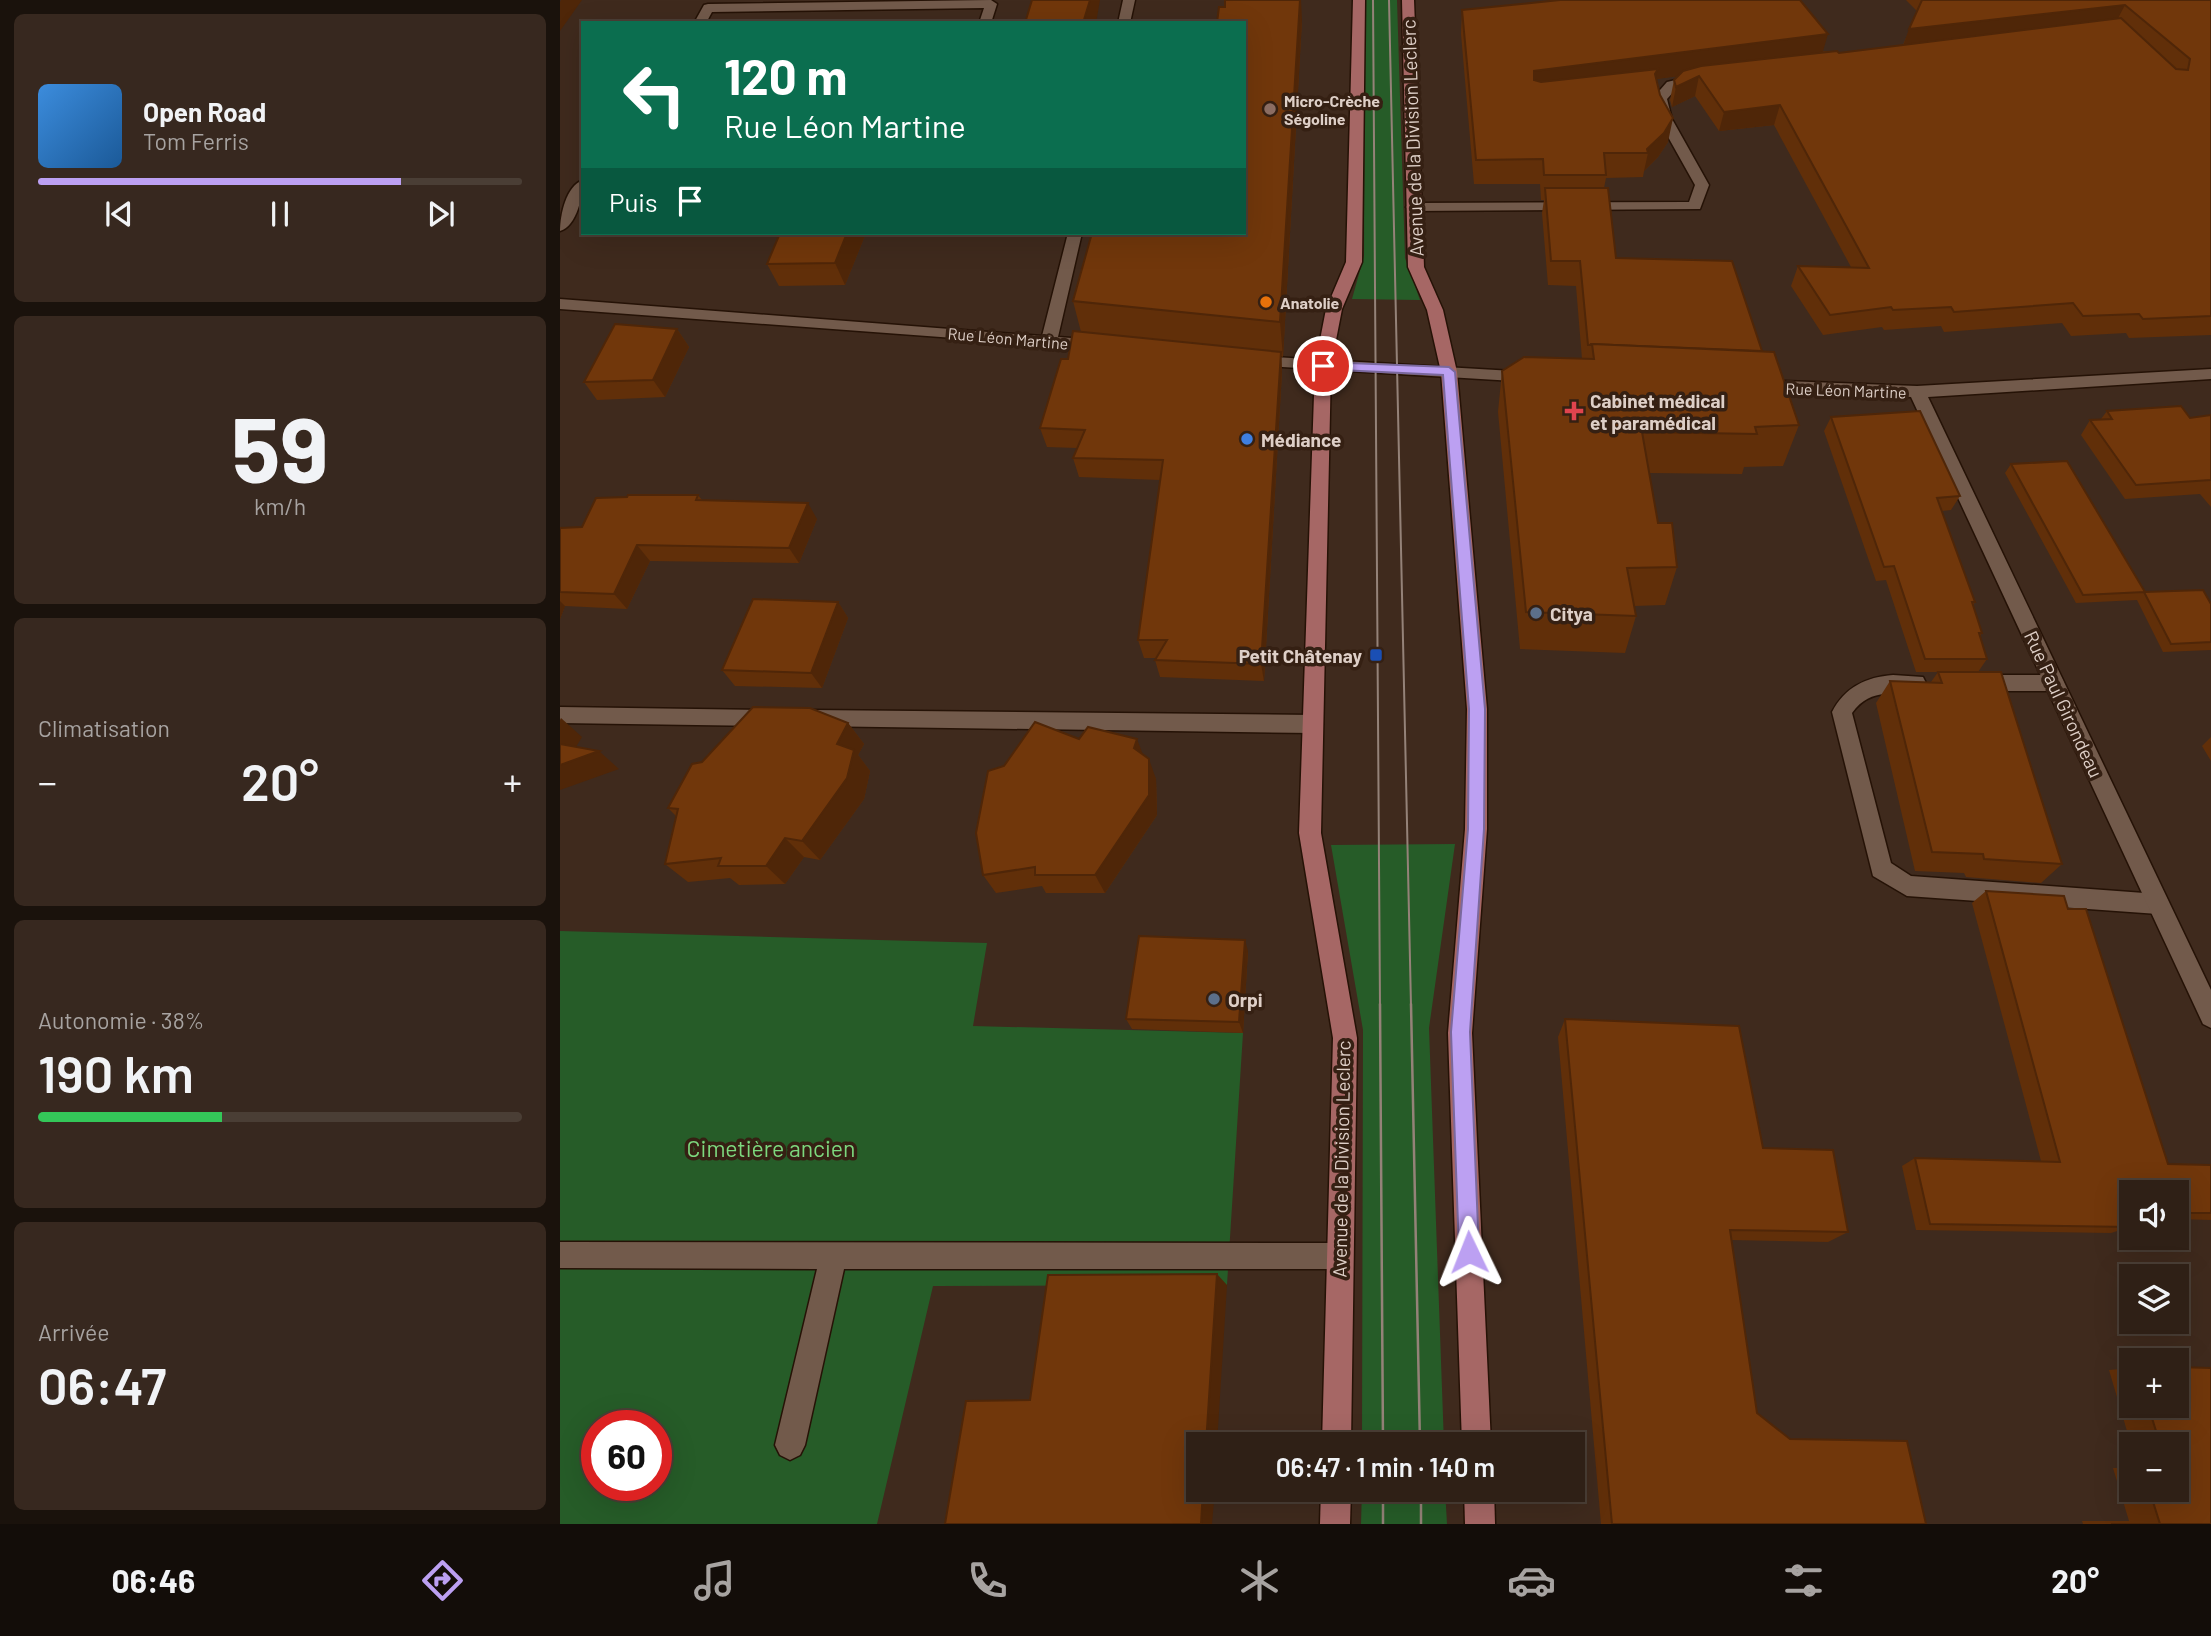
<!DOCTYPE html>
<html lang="fr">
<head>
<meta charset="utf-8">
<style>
	:root { --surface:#2f2016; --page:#37281f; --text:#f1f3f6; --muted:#a7a3a1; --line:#4a3e35; --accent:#bca0f2 }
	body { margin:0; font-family:Barlow,sans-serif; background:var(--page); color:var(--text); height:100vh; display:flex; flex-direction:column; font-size:26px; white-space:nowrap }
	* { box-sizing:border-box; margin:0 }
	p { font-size:23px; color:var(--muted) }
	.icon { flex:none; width:38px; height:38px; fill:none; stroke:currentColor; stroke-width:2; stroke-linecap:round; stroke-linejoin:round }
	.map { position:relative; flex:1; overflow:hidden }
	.details { display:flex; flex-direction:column; gap:14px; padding:14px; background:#1a120c; width:560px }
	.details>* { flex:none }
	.top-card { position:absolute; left:21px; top:21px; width:665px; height:214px; border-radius:0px; box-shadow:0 7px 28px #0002,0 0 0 2px var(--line); background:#0b6e4f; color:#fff; overflow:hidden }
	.fabs { position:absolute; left:1559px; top:1180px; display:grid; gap:14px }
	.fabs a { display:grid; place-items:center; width:70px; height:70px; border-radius:0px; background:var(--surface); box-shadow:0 7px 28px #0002,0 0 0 2px var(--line); font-size:35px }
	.speed { position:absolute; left:21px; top:1410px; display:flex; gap:14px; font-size:35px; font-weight:700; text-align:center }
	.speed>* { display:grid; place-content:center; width:91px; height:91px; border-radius:50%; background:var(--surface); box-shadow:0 7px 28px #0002,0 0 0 2px var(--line); line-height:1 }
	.speed .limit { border:10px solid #d22; background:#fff; color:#111 }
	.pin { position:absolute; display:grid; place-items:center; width:60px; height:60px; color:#fff; margin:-30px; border:4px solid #fff; border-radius:50%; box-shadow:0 2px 7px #0007 }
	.me { position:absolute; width:77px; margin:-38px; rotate:358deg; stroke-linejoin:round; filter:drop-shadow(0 0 5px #0008) }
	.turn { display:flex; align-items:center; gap:24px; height:147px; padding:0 28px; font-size:32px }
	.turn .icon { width:91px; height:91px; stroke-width:2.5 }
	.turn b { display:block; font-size:49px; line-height:60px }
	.then { display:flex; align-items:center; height:66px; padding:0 28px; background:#0003; gap:14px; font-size:26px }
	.big { font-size:52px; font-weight:600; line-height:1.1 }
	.details .widget { flex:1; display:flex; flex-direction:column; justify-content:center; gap:10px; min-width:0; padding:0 24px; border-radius:10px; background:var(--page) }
	.details .dial { align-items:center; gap:0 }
	.dial b { font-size:91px; line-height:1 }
	.song { display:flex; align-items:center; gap:21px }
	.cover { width:84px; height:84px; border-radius:10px; background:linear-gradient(135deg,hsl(210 70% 55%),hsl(210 70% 35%)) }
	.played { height:7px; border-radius:4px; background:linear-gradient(90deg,var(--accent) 75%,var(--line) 75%) }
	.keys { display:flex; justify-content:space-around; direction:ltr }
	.heat { display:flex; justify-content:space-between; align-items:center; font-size:38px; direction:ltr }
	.charge { height:10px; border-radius:5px; background:linear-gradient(90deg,#34c759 38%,var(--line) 0) }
	.trip { position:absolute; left:626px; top:1432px; width:399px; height:70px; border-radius:0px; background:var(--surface); box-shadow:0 7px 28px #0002,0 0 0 2px var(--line); font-weight:600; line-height:70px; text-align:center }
	.tabs { display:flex; height:112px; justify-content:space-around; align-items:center; background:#130d09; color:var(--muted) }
	.tabs .icon { width:49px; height:49px }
	.tabs .current { color:var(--accent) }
	.tabs b { font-size:32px; color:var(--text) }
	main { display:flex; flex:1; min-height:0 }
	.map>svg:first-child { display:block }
</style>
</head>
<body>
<main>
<section class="details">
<div class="widget">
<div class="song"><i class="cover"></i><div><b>Open Road</b><p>Tom Ferris</p></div></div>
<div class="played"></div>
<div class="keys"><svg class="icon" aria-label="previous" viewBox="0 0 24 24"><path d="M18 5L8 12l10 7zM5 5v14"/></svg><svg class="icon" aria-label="pause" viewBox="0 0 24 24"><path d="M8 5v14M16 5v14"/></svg><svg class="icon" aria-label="next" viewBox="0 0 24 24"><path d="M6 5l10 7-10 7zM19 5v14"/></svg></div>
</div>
<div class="widget dial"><b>59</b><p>km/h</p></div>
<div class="widget"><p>Climatisation</p>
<div class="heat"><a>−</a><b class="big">20°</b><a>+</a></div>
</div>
<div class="widget"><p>Autonomie · 38%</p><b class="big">190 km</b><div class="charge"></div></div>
<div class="widget"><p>Arrivée</p><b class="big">06:47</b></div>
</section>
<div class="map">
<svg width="1651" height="1524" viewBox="0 0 1651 1524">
	<rect width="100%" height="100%" fill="#3f2a1d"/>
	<!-- green -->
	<g fill="#265c28" fill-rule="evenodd">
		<polygon points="805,0 837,0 845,258 860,300 792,299 804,256"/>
		<polygon points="895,844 869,1028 884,1444 802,1444 803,1030 771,845"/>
		<path d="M0 931 427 943 413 1026 683 1033 667 1285 373 1286 317 1524H0ZM37 1426H96V1486H37Z"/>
		<polygon points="802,1489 885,1489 887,1524 801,1524"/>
	</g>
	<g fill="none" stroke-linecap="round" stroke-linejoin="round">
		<!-- lane casing -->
		<g stroke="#251206" stroke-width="3">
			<g id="lane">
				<polygon points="431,0 437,4 431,23 419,23 424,8 152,12 146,23 134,23 144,5 148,4"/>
				<polygon points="1141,74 1147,78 1146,81 1117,88 1107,99 1112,119 1149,185 1140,209 853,211 846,207 853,203 1129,202 1135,185 1098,119 1093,98 1107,82"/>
				<path d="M1333 675 1363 677 1366 683 1363 689C1336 698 1312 685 1292 713L1331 863 1351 876 1598 894 1606 897 1609 904 1606 911 1598 914 1347 896 1313 876 1272 712C1285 687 1306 677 1333 675Z"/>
				<polygon points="1416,675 1494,675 1501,677 1504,683 1501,689 1494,691 1416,691 1409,689 1406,683 1409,677"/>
				<polygon points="0,707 212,710 219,712 222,718 219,724 212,726 0,723"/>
				<polygon points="251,710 753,715 760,718 763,724 760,730 753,733 251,726 244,724 241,718 244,712"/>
				<polygon points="0,1242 778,1243 787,1247 791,1256 787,1265 778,1269 284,1269 245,1445 240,1455 230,1460 220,1455 215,1445 257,1269 0,1268"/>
			</g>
		</g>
		<!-- street casing -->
		<g stroke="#251206" stroke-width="3">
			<g id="street">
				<polygon points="563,0 575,0 570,23 558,23"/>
				<path d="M23 180C23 195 17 226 0 231 0 215 6 186 23 180Z"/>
				<polygon points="508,233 522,233 498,337 538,340 546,345 544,349 0,309 0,299 482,336"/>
				<polygon points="696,356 971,372 979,377 971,382 690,365 690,357"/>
				<polygon points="1651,369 1651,379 1368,397 1651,990 1651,1028 1643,1024 1351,397 1199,392 1191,386 1199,380 1357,386"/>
			</g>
		</g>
		<!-- primary casing -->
		<g stroke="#251206" stroke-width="3">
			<g id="primary">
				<polygon points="793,0 805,0 802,262 782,309 771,366 761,833 797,1038 791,1444 762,1444 773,1038 739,833 755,366 766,309 786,262"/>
				<polygon points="842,0 854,0 864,267 883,310 897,372 927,709 927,829 912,1033 931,1444 902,1444 888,1033 905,829 907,709 881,372 867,310 848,267"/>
				<polygon points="761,1489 791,1489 790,1524 760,1524"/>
				<polygon points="904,1489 934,1489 935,1524 905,1524"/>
			</g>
		</g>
		<!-- lane -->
		<use href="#lane" fill="#725a4b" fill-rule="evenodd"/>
		<!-- street -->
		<use href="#street" fill="#725a4b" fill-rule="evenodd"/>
		<!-- primary -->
		<use href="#primary" fill="#a66765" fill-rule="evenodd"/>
		<!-- tram-far1 -->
		<g stroke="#948278" stroke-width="2">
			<polyline points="813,0 820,1006"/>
			<polyline points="829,0 851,1006"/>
		</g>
		<!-- tram -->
		<g stroke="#948278" stroke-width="2.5">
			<polyline points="820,1004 823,1444"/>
			<polyline points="851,1004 860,1444"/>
			<polyline points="823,1489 823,1524"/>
			<polyline points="861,1489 861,1524"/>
		</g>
	</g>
	<!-- wall -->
	<g fill="#612f09">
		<polygon points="1346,0 1651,0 1651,335 1569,338 1566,333 1511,336 1502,323 1384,332 1381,326 1324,330 1322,327 1263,335 1231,286 1238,266 1291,267 1214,125 1159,131 1135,96 1112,107 1110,100 1114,80 1117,76 1096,79 1108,142 1098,157 1084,171 1083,177 1046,178 1044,188 1056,258 1202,351 1239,425 1223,466 1184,467 1182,474 1089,473 1098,523 1117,567 1105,605 1074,606 1076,616 1065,653 960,649 938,412 942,371 1022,359 1016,286 988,285 982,213 984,200 981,200 980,184 914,184 901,34 902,10 1279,53 1343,45 1357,11"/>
		<polygon points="742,20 723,357 721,356 722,372 704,681 600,677 595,660 596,658 584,658 578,640 600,480 519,477 513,458 517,448 487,447 480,428 508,359 521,332 513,301 684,233"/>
		<polygon points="306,233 285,285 219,286 207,264"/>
		<polygon points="117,329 129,347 105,397 37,400 24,382"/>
		<polygon points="1547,411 1630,418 1651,415 1651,507 1640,494 1565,499 1521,435 1530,420 1541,419"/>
		<polygon points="1271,417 1400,496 1391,510 1382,511 1415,602 1413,606 1422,633 1420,636 1427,659 1418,672 1502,864 1481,883 1406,877 1404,873 1355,871 1316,703 1330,681 1371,682 1378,672 1356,672 1326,580 1316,581 1264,431"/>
		<polygon points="1451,464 1585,592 1651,604 1651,650 1603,652 1577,600 1516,603 1445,473"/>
		<polygon points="138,495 142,500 257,519 239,563 90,561 67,609 5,606 0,619 0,528 22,527 67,497"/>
		<polygon points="278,602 288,618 262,688 175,686 162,670"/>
		<polygon points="288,723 304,744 298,755 310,771 304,799 260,860 244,857 225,884 179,885 170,878 128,882 105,864 116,816 108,808 142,762"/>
		<polygon points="1651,737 1651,761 1642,746"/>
		<polygon points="519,739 583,754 596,779 597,815 545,893 486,893 482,886 436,893 423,875 444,766"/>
		<polygon points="1426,891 1508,909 1608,1164 1651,1165 1651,1220 1617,1219 1617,1192 1572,1192 1572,1218 1567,1218 1570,1227 1551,1233 1356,1230 1342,1166 1355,1158 1481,1161 1412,903"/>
		<polygon points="688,951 683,1033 572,1029 566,1019"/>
		<polygon points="1005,1019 1203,1148 1288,1232 1268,1242 1171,1240 1197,1413 1230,1439 1366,1524 1041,1524 998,1037"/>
		<polygon points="1572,1368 1572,1405 1617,1405 1651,1524 1523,1524 1522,1521 1569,1521 1553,1468 1572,1468 1572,1489 1617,1489 1617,1444 1572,1444 1572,1448 1549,1370"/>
	</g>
	<!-- shaded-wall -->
	<g fill="#4f2608">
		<polygon points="1,0 22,0 0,31 0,2"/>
		<polygon points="530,0 540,0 536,23 523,23"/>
		<polygon points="740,0 741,0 742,20 723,357 720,322"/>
		<polygon points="1565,5 1555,24 1342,49 1349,29"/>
		<polygon points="1268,34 1261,58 971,95 974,71"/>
		<polygon points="1139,76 1135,96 1112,107 1116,87"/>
		<polygon points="1220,105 1214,125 1159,131 1164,112"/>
		<polygon points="1113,118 1108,142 1098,157 1084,171 1088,153 1087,149"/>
		<polygon points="287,233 306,233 285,285 275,263"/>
		<polygon points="117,329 129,347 105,397 93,380"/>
		<polygon points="721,352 722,372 704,681 701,664"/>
		<polygon points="248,503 257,519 239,563 229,548"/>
		<polygon points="77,545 90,561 67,609 54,594"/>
		<polygon points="0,601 5,606 0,619"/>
		<polygon points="278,602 288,618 262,688 251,673"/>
		<polygon points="1,718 22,737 8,760 0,753 0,720"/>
		<polygon points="288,723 304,744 298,755 310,771 304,799 260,860 242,841 277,744"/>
		<polygon points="577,739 585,760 574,748"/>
		<polygon points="39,751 59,769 0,790 0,765"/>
		<polygon points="589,759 596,779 597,815 545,893 535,875"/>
		<polygon points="225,838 244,857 225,884 206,866"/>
		<polygon points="685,940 688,951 683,1033 679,1022"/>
		<polygon points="657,1274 667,1285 657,1444 646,1444"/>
		<polygon points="643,1489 655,1489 652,1524 641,1524"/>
	</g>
	<!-- building -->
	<g fill="#71370b" stroke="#4f2608" stroke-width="2">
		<polygon points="472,0 530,0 523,23 465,23"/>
		<polygon points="665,0 740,0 720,322 513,301 532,233 684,233 684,23 657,23 659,7 665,7"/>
		<polygon points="1000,0 1240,0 1268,34 974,71 974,80 981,82 1098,69 1095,74 1100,95 1113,118 1104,133 1087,149 1088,153 1044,153 1046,175 984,175 983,159 916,160 902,10"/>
		<polygon points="1362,0 1651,0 1651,316 1583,319 1579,314 1523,316 1513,303 1394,312 1391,307 1333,310 1331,307 1270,315 1238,266 1309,268 1220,105 1164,112 1139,76 1116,87 1114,80 1123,71 1141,66 1277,51 1279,53 1561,18 1616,69 1628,70 1630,59 1565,5 1349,29"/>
		<polygon points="985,188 1048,188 1056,258 1172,261 1202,351 1032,344 1033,345 1028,345 1020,261 991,261"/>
		<polygon points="220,233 287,233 275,263 207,264"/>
		<polygon points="55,324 117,329 93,380 24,382"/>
		<polygon points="513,331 721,352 701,664 595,660 607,640 578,640 603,460 513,458 525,430 480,428 501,359 508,359"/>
		<polygon points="1032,344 1214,352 1239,425 1195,427 1197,434 1082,432 1098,523 1112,523 1117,567 1067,568 1076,616 966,612 942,371 964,357 1034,359"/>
		<polygon points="1621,406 1630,418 1651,415 1651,480 1576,485 1530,420 1552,419 1547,411"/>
		<polygon points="1360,411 1400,496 1377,498 1415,602 1412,602 1422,633 1419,633 1427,659 1365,659 1334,566 1324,567 1271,417"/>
		<polygon points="1507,461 1585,592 1643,590 1651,604 1651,642 1611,644 1584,592 1523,595 1451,464"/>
		<polygon points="68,495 138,495 136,500 248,503 229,548 77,545 54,594 0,592 0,528 22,527 36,498 67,497"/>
		<polygon points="193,599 278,602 251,673 162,670"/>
		<polygon points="1378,672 1441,672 1502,864 1424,859 1423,854 1372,852 1330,681 1382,683"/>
		<polygon points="193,707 250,708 288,723 277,744 294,750 287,778 242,841 225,838 206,866 158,866 161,858 105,864 118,809 108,808 132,764 142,762"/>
		<polygon points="475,722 519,739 528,727 577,739 574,748 589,759 589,795 535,875 475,875 475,867 423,875 416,833 428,771 444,766"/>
		<polygon points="0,744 39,751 0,765"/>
		<polygon points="1426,891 1504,896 1508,909 1526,909 1608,1164 1651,1165 1651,1213 1617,1213 1617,1192 1572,1192 1572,1212 1564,1211 1570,1227 1370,1224 1355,1158 1500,1162"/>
		<polygon points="579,936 685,940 679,1022 566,1019"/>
		<polygon points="1005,1019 1179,1026 1203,1148 1273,1150 1288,1232 1170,1230 1197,1413 1230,1439 1347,1441 1366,1524 1052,1524"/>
		<polygon points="657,1274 646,1444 639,1444 639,1489 643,1489 641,1524 385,1524 406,1401 470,1400 488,1275"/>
		<polygon points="1617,1367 1651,1368 1651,1524 1551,1524 1600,1524 1589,1489 1617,1489 1617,1444 1600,1444 1588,1405 1617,1405"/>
	</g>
	<!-- route -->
	<polygon fill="#bca0f2" stroke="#7a689d" stroke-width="2" points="763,362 889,367 895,372 925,709 924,829 910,1032 919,1252 916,1259 909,1262 902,1259 899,1252 891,1032 908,829 909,709 883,375 759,369 759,363"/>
	<!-- markers -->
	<circle fill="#8d6e63" stroke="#352013" stroke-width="2.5" cx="710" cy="109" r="7"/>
	<circle fill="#e8710a" stroke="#352013" stroke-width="2.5" cx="706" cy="302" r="7"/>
	<path fill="#e0444e" stroke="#352013" stroke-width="2.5" d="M1010.5 400.5h7v7h7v7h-7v7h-7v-7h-7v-7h7z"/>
	<circle fill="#3f7fe0" stroke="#352013" stroke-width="2.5" cx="687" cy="439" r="7"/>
	<g fill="#5c6f8a" stroke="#352013" stroke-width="2.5">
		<circle cx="976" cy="613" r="7"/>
		<circle cx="654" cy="999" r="7"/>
	</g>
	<rect fill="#1a4fb4" stroke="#352013" stroke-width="2.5" x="809" y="648" width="14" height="14" rx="3.5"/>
	<g text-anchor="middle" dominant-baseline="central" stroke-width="7" stroke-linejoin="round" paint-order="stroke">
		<!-- far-poi labels -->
		<g font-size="16" font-weight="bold" fill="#decfc7" stroke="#352013" text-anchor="start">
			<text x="724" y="100">Micro-Crèche<tspan x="724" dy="18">Ségoline</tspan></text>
			<text x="720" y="302">Anatolie</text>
		</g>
		<!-- far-street labels -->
		<g font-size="16" fill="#decfc7" stroke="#352013">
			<text transform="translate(448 338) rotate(5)">Rue Léon Martine</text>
			<text transform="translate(1286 390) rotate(2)">Rue Léon Martine</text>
		</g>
		<!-- street labels -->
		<g font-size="19" fill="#decfc7" stroke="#352013">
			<text transform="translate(852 138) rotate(-92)">Avenue de la Division Leclerc</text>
			<text transform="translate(1504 704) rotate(65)">Rue Paul Girondeau</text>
			<text transform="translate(781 1159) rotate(-89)">Avenue de la Division Leclerc</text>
		</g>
		<!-- poi labels -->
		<g font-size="19" font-weight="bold" fill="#decfc7" stroke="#352013" text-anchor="start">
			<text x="1030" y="400">Cabinet médical<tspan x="1030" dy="22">et paramédical</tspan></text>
			<text x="701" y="439">Médiance</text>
			<text x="990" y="613">Citya</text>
			<text x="802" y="655" text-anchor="end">Petit Châtenay</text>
			<text x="668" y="999">Orpi</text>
		</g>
		<!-- near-park labels -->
		<g font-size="23" fill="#7dd87e" stroke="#352013">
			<text x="211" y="1148">Cimetière ancien</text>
		</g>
	</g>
</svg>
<div class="fabs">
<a><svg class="icon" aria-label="sound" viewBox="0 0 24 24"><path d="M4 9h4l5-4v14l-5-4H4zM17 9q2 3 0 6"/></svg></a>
<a><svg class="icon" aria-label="layers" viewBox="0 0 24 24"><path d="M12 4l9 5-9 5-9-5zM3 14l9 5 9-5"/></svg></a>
<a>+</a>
<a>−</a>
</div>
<div class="speed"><div class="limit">60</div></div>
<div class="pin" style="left:763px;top:366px;background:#d93025"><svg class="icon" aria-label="arrive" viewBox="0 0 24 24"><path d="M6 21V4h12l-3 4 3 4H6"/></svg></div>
<svg class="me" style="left:909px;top:1252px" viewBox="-20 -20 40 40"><path d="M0-17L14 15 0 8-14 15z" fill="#bca0f2" stroke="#fff" stroke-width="4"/></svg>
<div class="trip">06:47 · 1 min · 140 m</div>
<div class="top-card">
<div class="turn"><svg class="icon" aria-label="left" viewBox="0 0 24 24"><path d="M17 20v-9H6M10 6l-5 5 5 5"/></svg><div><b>120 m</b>Rue Léon Martine</div></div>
<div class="then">Puis<svg class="icon" aria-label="arrive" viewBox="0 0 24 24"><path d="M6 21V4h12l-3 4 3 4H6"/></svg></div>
</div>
</div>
</main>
<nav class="tabs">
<b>06:46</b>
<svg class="icon current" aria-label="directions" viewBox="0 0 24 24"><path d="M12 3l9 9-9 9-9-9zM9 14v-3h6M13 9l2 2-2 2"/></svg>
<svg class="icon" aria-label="music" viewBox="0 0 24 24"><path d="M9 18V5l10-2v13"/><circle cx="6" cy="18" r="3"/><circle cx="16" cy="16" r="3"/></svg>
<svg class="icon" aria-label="phone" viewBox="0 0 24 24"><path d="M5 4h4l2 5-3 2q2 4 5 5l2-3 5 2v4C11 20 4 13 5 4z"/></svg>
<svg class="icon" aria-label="climate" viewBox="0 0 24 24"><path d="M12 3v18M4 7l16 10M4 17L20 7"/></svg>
<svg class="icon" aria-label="car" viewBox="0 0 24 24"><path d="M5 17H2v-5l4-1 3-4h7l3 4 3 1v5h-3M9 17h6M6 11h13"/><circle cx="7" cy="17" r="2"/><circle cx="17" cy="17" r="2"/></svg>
<svg class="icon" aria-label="filters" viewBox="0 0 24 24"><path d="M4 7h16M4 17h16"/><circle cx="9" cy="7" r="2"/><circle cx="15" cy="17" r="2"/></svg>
<b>20°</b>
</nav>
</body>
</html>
